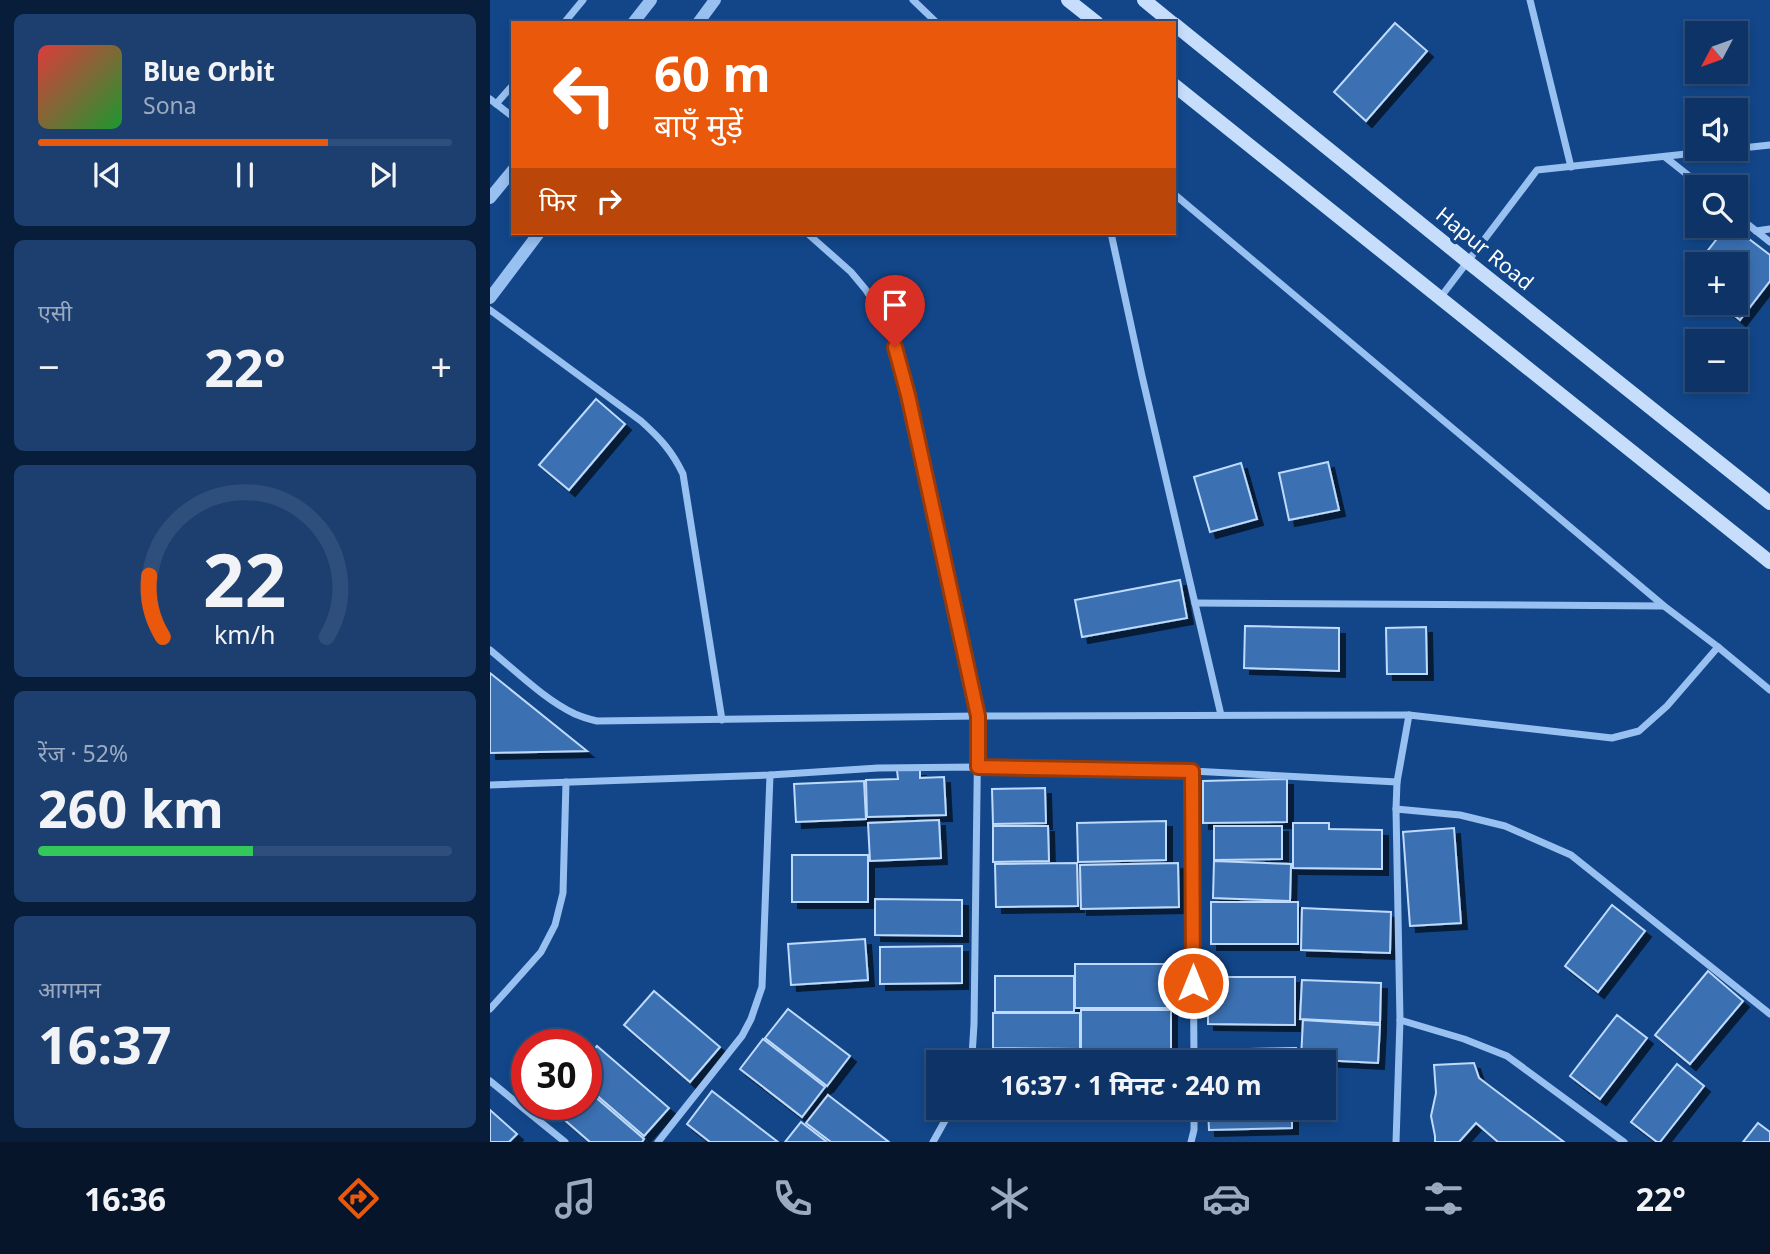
<!DOCTYPE html>
<html lang="hi">
<head>
<meta charset="utf-8">
<style>
	:root { --surface:#0e3467; --page:#1c3f70; --text:#f1f3f6; --muted:#9baac0; --line:#2e4f7b; --accent:#ea580c }
	body { margin:0; font-family:"Noto Sans","Noto Sans Devanagari",sans-serif; background:var(--page); color:var(--text); height:100vh; display:flex; flex-direction:column; font-size:26px; white-space:nowrap }
	* { box-sizing:border-box; margin:0 }
	p { font-size:23px; color:var(--muted) }
	.icon { flex:none; width:38px; height:38px; fill:none; stroke:currentColor; stroke-width:2; stroke-linecap:round; stroke-linejoin:round }
	.map { position:relative; flex:1; overflow:hidden }
	.drawer { display:flex; flex-direction:column; gap:14px; padding:14px; background:#081d39; width:490px }
	.drawer>* { flex:none }
	.top-card { position:absolute; left:21px; top:21px; width:665px; height:214px; border-radius:0px; box-shadow:0 4px 10px #0003,0 0 0 2px var(--line); background:#ea580c; color:#fff; overflow:hidden }
	.needle { width:46px; rotate:229deg }
	.tools { position:absolute; left:1195px; top:21px; display:grid; gap:14px }
	.tools a { display:grid; place-items:center; width:63px; height:63px; border-radius:0px; background:var(--surface); box-shadow:0 4px 10px #0003,0 0 0 2px var(--line); font-size:35px }
	.speed { position:absolute; left:21px; top:1029px; display:flex; gap:14px; font-size:35px; font-weight:700; text-align:center }
	.speed>* { display:grid; place-content:center; width:91px; height:91px; border-radius:50%; background:var(--surface); box-shadow:0 4px 10px #0003,0 0 0 2px var(--line); line-height:1 }
	.speed .limit { border:10px solid #d22; background:#fff; color:#111 }
	.pin { position:absolute; display:grid; place-items:center; width:60px; height:60px; color:#fff; margin:-72px -30px; border-radius:50% 50% 50% 0; rotate:-45deg; box-shadow:0 0 7px #0007 }
	.pin .icon { rotate:45deg }
	.me { position:absolute; width:77px; margin:-38px; rotate:0deg; stroke-linejoin:round; filter:drop-shadow(0 0 5px #0008) }
	.turn { display:flex; align-items:center; gap:24px; height:147px; padding:0 28px; font-size:32px }
	.turn .icon { width:91px; height:91px; stroke-width:2.5 }
	.turn b { display:block; font-size:49px; line-height:60px }
	.then { display:flex; align-items:center; height:66px; padding:0 28px; background:#0003; gap:14px; font-size:26px }
	.big { font-size:52px; font-weight:700; line-height:1.1 }
	.drawer .widget { flex:1; display:flex; flex-direction:column; justify-content:center; gap:10px; min-width:0; padding:0 24px; border-radius:10px; background:var(--page) }
	.drawer .dial { align-items:center; gap:0 }
	.dial svg { height:182px; overflow:visible; fill:none; stroke:var(--line); stroke-width:7; stroke-linecap:round; text-anchor:middle }
	.dial text { fill:var(--text); stroke:none }
	.song { display:flex; align-items:center; gap:21px }
	.cover { width:84px; height:84px; border-radius:10px; background:linear-gradient(135deg,hsl(0 70% 55%),hsl(130 70% 35%)) }
	.played { height:7px; border-radius:4px; background:linear-gradient(90deg,var(--accent) 70%,var(--line) 70%) }
	.keys { display:flex; justify-content:space-around; direction:ltr }
	.heat { display:flex; justify-content:space-between; align-items:center; font-size:38px; direction:ltr }
	.charge { height:10px; border-radius:5px; background:linear-gradient(90deg,#34c759 52%,var(--line) 0) }
	.trip { position:absolute; left:436px; top:1050px; width:410px; height:70px; border-radius:0px; background:var(--surface); box-shadow:0 4px 10px #0003,0 0 0 2px var(--line); font-weight:700; line-height:70px; text-align:center }
	.tabs { display:flex; height:112px; justify-content:space-around; align-items:center; background:#061529; color:var(--muted) }
	.tabs .icon { width:49px; height:49px }
	.tabs .selected { color:var(--accent) }
	.tabs b { font-size:32px; color:var(--text) }
	main { display:flex; flex:1; min-height:0 }
	.map>svg:first-child { display:block }
</style>
</head>
<body>
<main>
<section class="drawer">
<div class="widget">
<div class="song"><i class="cover"></i><div><b>Blue Orbit</b><p>Sona</p></div></div>
<div class="played"></div>
<div class="keys"><svg class="icon" aria-label="previous" viewBox="0 0 24 24"><path d="M18 5L8 12l10 7zM5 5v14"/></svg><svg class="icon" aria-label="pause" viewBox="0 0 24 24"><path d="M8 5v14M16 5v14"/></svg><svg class="icon" aria-label="next" viewBox="0 0 24 24"><path d="M6 5l10 7-10 7zM19 5v14"/></svg></div>
</div>
<div class="widget"><p>एसी</p>
<div class="heat"><a>−</a><b class="big">22°</b><a>+</a></div>
</div>
<div class="widget dial"><svg viewBox="0 0 100 80">
<path d="M14 69A42 42 0 1 1 86 69"/>
<path d="M14 69A42 42 0 0 1 8 42" stroke="#ea580c"/>
<text x="50" y="56" font-size="32" font-weight="700">22</text>
<text x="50" y="72" font-size="11">km/h</text>
</svg></div>
<div class="widget"><p>रेंज · 52%</p><b class="big">260 km</b><div class="charge"></div></div>
<div class="widget"><p>आगमन</p><b class="big">16:37</b></div>
</section>
<div class="map">
<svg width="1280" height="1142" viewBox="0 0 1280 1142">
	<defs>
		<filter id="shadow"><feDropShadow dx="6" dy="6" stdDeviation="0" flood-color="#0009"/></filter>
	</defs>
	<rect width="100%" height="100%" fill="#124689"/>
	<!-- building -->
	<g fill="#3b70b2" stroke="#bedafc" stroke-width="2" filter="url(#shadow)">
		<polygon points="905,23 937,51 876,121 844,92"/>
		<polygon points="1237,226 1242,226 1280,255 1280,281 1250,320 1229,303 1246,303 1246,264 1208,264 1208,286 1197,277"/>
		<polygon points="106,399 135,424 79,490 49,465"/>
		<polygon points="838,462 849,510 799,520 789,473"/>
		<polygon points="751,463 767,519 720,532 704,477"/>
		<polygon points="690,580 697,618 592,637 585,600"/>
		<polygon points="755,626 849,628 849,671 754,668"/>
		<polygon points="936,627 937,674 897,674 896,628"/>
		<polygon points="0,673 97,751 0,753"/>
		<polygon points="407,770 430,770 430,778 454,777 456,815 377,817 376,780 408,779"/>
		<polygon points="797,779 797,822 713,823 713,781"/>
		<polygon points="374,781 376,819 306,822 304,784"/>
		<polygon points="555,788 556,823 503,824 502,789"/>
		<polygon points="449,820 451,858 380,861 378,823"/>
		<polygon points="676,821 676,860 588,862 587,823"/>
		<polygon points="803,823 839,823 839,829 892,830 892,869 803,868"/>
		<polygon points="503,826 558,826 559,861 503,862"/>
		<polygon points="724,826 792,826 792,859 724,860"/>
		<polygon points="964,828 971,923 920,926 913,832"/>
		<rect x="302" y="855" width="76" height="47"/>
		<polygon points="724,861 801,864 800,901 723,898"/>
		<polygon points="587,863 588,906 506,907 505,864"/>
		<polygon points="688,863 689,907 591,909 590,865"/>
		<polygon points="385,899 472,900 472,936 385,935"/>
		<rect x="721" y="902" width="87" height="42"/>
		<polygon points="1122,905 1155,931 1108,992 1075,966"/>
		<polygon points="812,908 901,912 900,953 811,950"/>
		<polygon points="375,939 378,980 301,985 298,944"/>
		<polygon points="472,946 472,983 390,984 390,947"/>
		<polygon points="585,964 676,964 677,1008 585,1008"/>
		<polygon points="1218,971 1253,1001 1200,1064 1165,1035"/>
		<rect x="505" y="976" width="79" height="36"/>
		<polygon points="718,977 805,977 805,1025 718,1024"/>
		<polygon points="812,980 891,983 890,1023 810,1019"/>
		<polygon points="164,991 230,1047 200,1082 134,1025"/>
		<polygon points="298,1009 360,1056 337,1086 275,1038"/>
		<rect x="591" y="1010" width="90" height="41"/>
		<polygon points="503,1013 590,1013 590,1049 503,1048"/>
		<polygon points="1127,1015 1157,1038 1110,1099 1080,1076"/>
		<polygon points="813,1020 890,1025 888,1063 811,1059"/>
		<polygon points="273,1039 335,1087 312,1117 250,1069"/>
		<polygon points="107,1046 179,1108 154,1136 96,1086 96,1059"/>
		<polygon points="806,1048 807,1062 716,1062 715,1050"/>
		<polygon points="984,1063 989,1078 1074,1142 1008,1142 986,1123 969,1142 945,1142 945,1136 941,1116 946,1093 944,1065"/>
		<polygon points="1187,1064 1214,1086 1170,1142 1167,1142 1141,1122"/>
		<polygon points="96,1089 154,1139 152,1142 100,1142 62,1109 66,1104 96,1104"/>
		<polygon points="222,1091 288,1142 220,1142 197,1124"/>
		<polygon points="338,1095 399,1142 341,1142 316,1123"/>
		<polygon points="718,1108 802,1108 802,1128 719,1130"/>
		<polygon points="0,1110 27,1134 19,1142 0,1142"/>
		<polygon points="311,1122 337,1142 295,1142"/>
		<polygon points="1268,1123 1280,1132 1280,1142 1253,1142"/>
	</g>
	<g fill="none" stroke-linecap="round" stroke-linejoin="round">
		<!-- minor -->
		<g stroke="#98c0f0" stroke-width="7">
			<polyline points="423,0 447,23"/>
			<polyline points="1040,0 1081,167"/>
			<polyline points="74,23 93,0"/>
			<polyline points="0,99 23,117"/>
			<polyline points="6,104 23,85"/>
			<polyline points="1175,157 1213,187"/>
			<polyline points="684,194 1174,606 1228,647"/>
			<polyline points="1246,215 1280,242"/>
			<polyline points="1266,231 1280,229"/>
			<polyline points="317,233 361,272 376,290 398,324 418,395 488,716 484,1024 482,1056 480,1062"/>
			<polyline points="621,233 652,376 731,715"/>
			<polyline points="950,298 1047,170 1280,145"/>
			<path d="M0 310 151 421C170 438 182 451 193 474L232 720"/>
			<polyline points="705,603 1173,606"/>
			<path d="M0 650C26 671 55 700 85 714 92 717 99 719 107 721L488 716 919 715"/>
			<polyline points="702,771 704,1062"/>
			<polyline points="0,785 280,775 388,768 488,767 702,771 907,782"/>
			<polyline points="906,809 907,782 919,715 1122,738 1149,731 1177,706 1228,647 1280,690"/>
			<polyline points="0,1009 51,952 65,925 73,893 76,782"/>
			<polyline points="910,1020 974,1039 1017,1056 1134,1142"/>
			<polyline points="0,1081 75,1142"/>
			<polyline points="168,1142 252,1036 261,1019 272,987 280,775"/>
			<polyline points="443,1142 462,1108"/>
			<polyline points="701,1142 704,1130 704,1108"/>
			<polyline points="906,1142 910,1020 906,809 970,815 1015,826 1081,855 1280,1014"/>
		</g>
		<!-- tertiary -->
		<g stroke="#98c0f0" stroke-width="12">
			<polyline points="143,23 161,0"/>
			<polyline points="208,23 225,0"/>
			<polyline points="0,198 23,170"/>
			<polyline points="0,298 49,233"/>
		</g>
		<!-- secondary -->
		<g stroke="#c6ddfb" stroke-width="14">
			<polyline points="578,0 607,23"/>
			<polyline points="654,0 682,23"/>
			<polyline points="684,24 978,262 1280,503"/>
			<polyline points="684,85 1280,562"/>
		</g>
	</g>
	<g fill="none" stroke-linecap="round" stroke-linejoin="round">
		<!-- route casing -->
		<g stroke="#983908" stroke-width="18">
			<polyline id="route" points="405,347 418,395 488,716 488,767 702,771 703,983"/>
		</g>
		<!-- route -->
		<use href="#route" stroke="#ea580c" stroke-width="12"/>
	</g>
	<g text-anchor="middle" dominant-baseline="central" stroke-width="7" stroke-linejoin="round" paint-order="stroke">
		<!-- street labels -->
		<g font-size="21" fill="#fff" stroke="#124689">
			<text transform="translate(995 248) rotate(39)">Hapur Road</text>
		</g>
	</g>
</svg>
<div class="tools">
<a><svg class="needle" viewBox="-14 -14 28 28"><path d="M0-13l5 13h-10z" fill="#e53935"/><path d="M0 13l5-13h-10z" fill="#9baac0"/></svg></a>
<a><svg class="icon" aria-label="sound" viewBox="0 0 24 24"><path d="M4 9h4l5-4v14l-5-4H4zM17 9q2 3 0 6"/></svg></a>
<a><svg class="icon" aria-label="search" viewBox="0 0 24 24"><circle cx="10" cy="10" r="6"/><path d="M15 15l6 6"/></svg></a>
<a>+</a>
<a>−</a>
</div>
<div class="speed"><div class="limit">30</div></div>
<div class="pin" style="left:405px;top:347px;background:#d93025"><svg class="icon" aria-label="arrive" viewBox="0 0 24 24"><path d="M6 21V4h12l-3 4 3 4H6"/></svg></div>
<svg class="me" style="left:703px;top:983px" viewBox="-20 -20 40 40"><circle r="17" fill="#ea580c" stroke="#fff" stroke-width="3"/><path d="M0-11L8 9 0 5-8 9z" fill="#fff"/></svg>
<div class="trip">16:37 · 1 मिनट · 240 m</div>
<div class="top-card">
<div class="turn"><svg class="icon" aria-label="left" viewBox="0 0 24 24"><path d="M17 20v-9H6M10 6l-5 5 5 5"/></svg><div><b>60 m</b>बाएँ मुड़ें</div></div>
<div class="then">फिर<svg class="icon" aria-label="right" viewBox="0 0 24 24"><path d="M7 20v-9h11M14 6l5 5-5 5"/></svg></div>
</div>
</div>
</main>
<nav class="tabs">
<b>16:36</b>
<svg class="icon selected" aria-label="directions" viewBox="0 0 24 24"><path d="M12 3l9 9-9 9-9-9zM9 14v-3h6M13 9l2 2-2 2"/></svg>
<svg class="icon" aria-label="music" viewBox="0 0 24 24"><path d="M9 18V5l10-2v13"/><circle cx="6" cy="18" r="3"/><circle cx="16" cy="16" r="3"/></svg>
<svg class="icon" aria-label="phone" viewBox="0 0 24 24"><path d="M5 4h4l2 5-3 2q2 4 5 5l2-3 5 2v4C11 20 4 13 5 4z"/></svg>
<svg class="icon" aria-label="climate" viewBox="0 0 24 24"><path d="M12 3v18M4 7l16 10M4 17L20 7"/></svg>
<svg class="icon" aria-label="car" viewBox="0 0 24 24"><path d="M5 17H2v-5l4-1 3-4h7l3 4 3 1v5h-3M9 17h6M6 11h13"/><circle cx="7" cy="17" r="2"/><circle cx="17" cy="17" r="2"/></svg>
<svg class="icon" aria-label="filters" viewBox="0 0 24 24"><path d="M4 7h16M4 17h16"/><circle cx="9" cy="7" r="2"/><circle cx="15" cy="17" r="2"/></svg>
<b>22°</b>
</nav>
</body>
</html>
